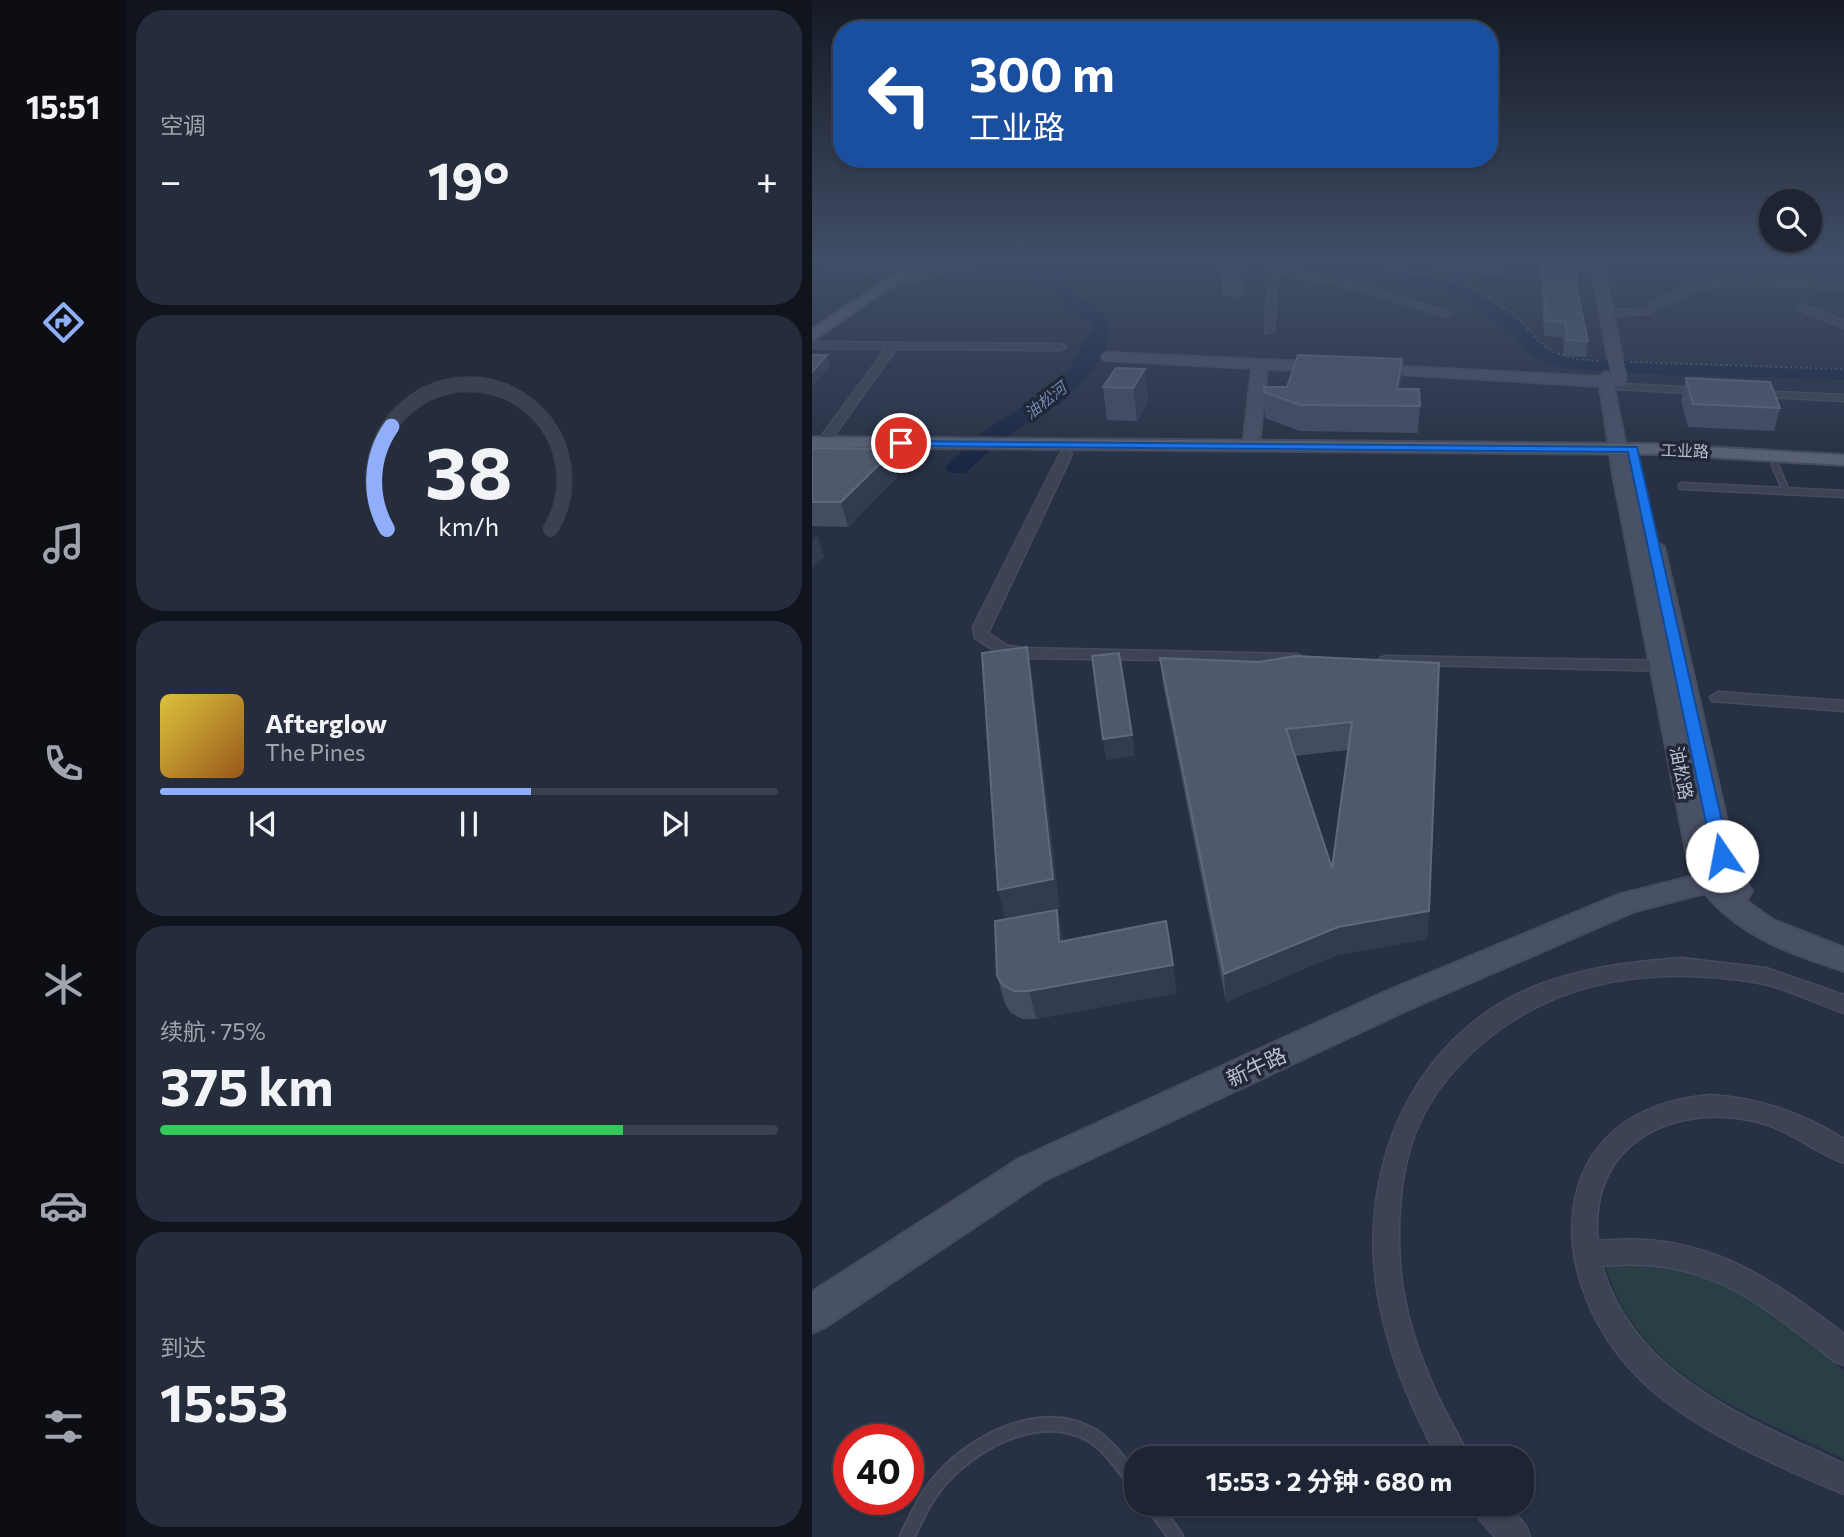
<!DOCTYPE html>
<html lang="zh">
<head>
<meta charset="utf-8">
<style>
	:root { --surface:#1d2433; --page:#252c3b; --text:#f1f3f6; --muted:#a0a4ac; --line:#3b414e; --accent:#91aefa }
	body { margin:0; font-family:Commissioner,"Noto Sans SC",sans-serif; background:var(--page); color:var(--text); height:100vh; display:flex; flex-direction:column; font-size:26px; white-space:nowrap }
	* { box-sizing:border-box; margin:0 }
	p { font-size:23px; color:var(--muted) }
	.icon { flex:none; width:38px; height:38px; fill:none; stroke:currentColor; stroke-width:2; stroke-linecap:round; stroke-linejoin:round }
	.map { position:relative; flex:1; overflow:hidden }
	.sheet { display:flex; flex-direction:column; gap:10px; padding:10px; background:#10141c; width:686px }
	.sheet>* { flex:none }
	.banner { position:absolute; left:21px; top:21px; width:665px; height:147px; border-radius:28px; box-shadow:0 2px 5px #0004,0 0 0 2px var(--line); background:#1a4fa0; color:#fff; overflow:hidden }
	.buttons { position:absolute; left:947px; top:189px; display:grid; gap:14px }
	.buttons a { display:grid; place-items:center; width:63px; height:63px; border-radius:50%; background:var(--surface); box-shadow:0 2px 5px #0004,0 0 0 2px var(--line); font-size:35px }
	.speed { position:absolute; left:21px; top:1424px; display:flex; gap:14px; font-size:35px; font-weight:700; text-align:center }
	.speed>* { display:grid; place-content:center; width:91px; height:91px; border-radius:50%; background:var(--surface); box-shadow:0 2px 5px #0004,0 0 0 2px var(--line); line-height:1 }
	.speed .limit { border:10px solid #d22; background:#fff; color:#111 }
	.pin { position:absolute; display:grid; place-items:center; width:60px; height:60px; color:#fff; margin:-30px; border:4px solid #fff; border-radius:50%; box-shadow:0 2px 7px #0007 }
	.me { position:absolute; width:77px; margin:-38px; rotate:348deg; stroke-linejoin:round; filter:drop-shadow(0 0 5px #0008) }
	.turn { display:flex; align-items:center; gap:24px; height:147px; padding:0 21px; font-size:32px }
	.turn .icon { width:91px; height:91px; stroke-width:2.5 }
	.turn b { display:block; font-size:49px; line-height:60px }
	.big { font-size:52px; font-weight:700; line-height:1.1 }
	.sheet .tile { flex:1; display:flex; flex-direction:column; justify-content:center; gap:10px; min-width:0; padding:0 24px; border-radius:28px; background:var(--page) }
	.sheet .dial { align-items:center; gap:0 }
	.dial svg { height:182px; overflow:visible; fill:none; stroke:var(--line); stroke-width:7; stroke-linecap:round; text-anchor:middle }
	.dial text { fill:var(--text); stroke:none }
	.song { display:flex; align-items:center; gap:21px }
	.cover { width:84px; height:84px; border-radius:10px; background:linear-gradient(135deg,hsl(50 70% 55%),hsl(30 70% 35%)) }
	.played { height:7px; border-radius:4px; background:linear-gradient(90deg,var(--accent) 60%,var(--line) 60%) }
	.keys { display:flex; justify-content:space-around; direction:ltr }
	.heat { display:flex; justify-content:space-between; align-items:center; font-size:38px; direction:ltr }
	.charge { height:10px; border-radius:5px; background:linear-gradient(90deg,#34c759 75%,var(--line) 0) }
	.trip { position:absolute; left:312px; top:1446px; width:410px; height:70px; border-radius:28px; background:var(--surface); box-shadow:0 2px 5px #0004,0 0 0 2px var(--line); font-weight:700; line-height:70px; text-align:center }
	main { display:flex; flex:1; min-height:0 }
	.menu { display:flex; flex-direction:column; width:126px; justify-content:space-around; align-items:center; background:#0c0e14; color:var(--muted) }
	.menu .icon { width:49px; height:49px }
	.menu .active { color:var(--accent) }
	.menu b { font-size:32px; color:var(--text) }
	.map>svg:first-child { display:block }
</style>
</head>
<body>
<main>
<nav class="menu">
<b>15:51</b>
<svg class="icon active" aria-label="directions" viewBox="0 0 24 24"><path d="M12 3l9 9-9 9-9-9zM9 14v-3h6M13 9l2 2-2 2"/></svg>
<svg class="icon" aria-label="music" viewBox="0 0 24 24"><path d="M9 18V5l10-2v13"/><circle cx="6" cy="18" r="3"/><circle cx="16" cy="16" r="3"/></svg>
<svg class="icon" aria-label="phone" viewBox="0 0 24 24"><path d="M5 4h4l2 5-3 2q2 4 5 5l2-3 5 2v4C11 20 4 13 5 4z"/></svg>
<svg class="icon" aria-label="climate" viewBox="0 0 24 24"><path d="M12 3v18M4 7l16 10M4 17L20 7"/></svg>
<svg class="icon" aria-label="car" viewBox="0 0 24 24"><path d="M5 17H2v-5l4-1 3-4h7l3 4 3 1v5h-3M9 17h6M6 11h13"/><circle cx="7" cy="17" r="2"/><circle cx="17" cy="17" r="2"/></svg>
<svg class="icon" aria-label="filters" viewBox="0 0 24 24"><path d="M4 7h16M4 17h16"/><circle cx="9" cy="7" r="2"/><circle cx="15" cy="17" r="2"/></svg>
</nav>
<section class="sheet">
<div class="tile"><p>空调</p>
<div class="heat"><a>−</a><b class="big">19°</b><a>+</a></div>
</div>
<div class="tile dial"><svg viewBox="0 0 100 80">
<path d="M14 69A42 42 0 1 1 86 69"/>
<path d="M14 69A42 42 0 0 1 16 24" stroke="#91aefa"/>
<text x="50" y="56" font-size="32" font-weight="700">38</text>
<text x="50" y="72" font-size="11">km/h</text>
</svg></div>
<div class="tile">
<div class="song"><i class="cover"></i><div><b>Afterglow</b><p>The Pines</p></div></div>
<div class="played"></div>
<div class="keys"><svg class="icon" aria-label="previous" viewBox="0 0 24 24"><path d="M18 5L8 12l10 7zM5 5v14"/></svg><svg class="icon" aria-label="pause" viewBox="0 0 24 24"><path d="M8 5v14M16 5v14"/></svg><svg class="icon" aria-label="next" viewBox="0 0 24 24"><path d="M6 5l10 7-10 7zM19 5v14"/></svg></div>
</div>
<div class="tile"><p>续航 · 75%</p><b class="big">375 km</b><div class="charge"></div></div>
<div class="tile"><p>到达</p><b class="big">15:53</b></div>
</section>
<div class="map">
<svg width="1032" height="1537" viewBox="0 0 1032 1537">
	<rect width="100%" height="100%" fill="#273044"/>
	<!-- green -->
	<path fill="#293f45" d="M804 1266C906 1263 957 1312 1032 1371V1459C937 1413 829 1379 794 1268Z"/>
	<!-- water -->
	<path fill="#192643" d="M192 261 189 264 247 282 275 303H283L285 306 282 308 286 312 292 313C312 347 269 383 247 405H238L218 420 203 415 226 400 254 374 281 327 278 320 258 312 240 290 233 286 196 272 166 267Z"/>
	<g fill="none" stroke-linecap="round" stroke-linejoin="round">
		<!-- river -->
		<g fill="#192643" fill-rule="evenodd">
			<polygon points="154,258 179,258 223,272 226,276 217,281 156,261"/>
			<polygon points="479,258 505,258 522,263 645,281 672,296 714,327 735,349 756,356 823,362 1032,368 1032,380 823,374 753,368 721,357 700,335 660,304 634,290 520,273 481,261"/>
			<polygon points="246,386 253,388 256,392 253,396 189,441 153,473 137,473 133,468 137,463 173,431 239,388"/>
		</g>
		<!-- lane-far1 casing -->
		<g stroke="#454c5d" stroke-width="9">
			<g id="lane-far1">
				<polyline points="963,465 974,491"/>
				<polyline points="870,486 1032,494"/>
			</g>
		</g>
		<!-- lane casing -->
		<g stroke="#454c5d" stroke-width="17">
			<g id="lane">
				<polyline points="339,1503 364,1537"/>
				<path d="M95 1537C105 1516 115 1494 131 1477 166 1439 232 1406 281 1436 299 1448 311 1467 324 1484"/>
			</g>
		</g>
		<!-- street casing -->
		<g stroke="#454c5d" stroke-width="3">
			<g id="street">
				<polygon points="166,258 181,258 76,288 71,285"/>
				<polygon points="453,258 461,258 465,269 533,280 641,314 633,316 529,285 465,274 462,332 453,334 457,267"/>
				<polygon points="923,279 1032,282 1032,288 923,285 888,288 835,314 795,316 790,313 795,310 830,309 875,285"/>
				<polygon points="989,304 1032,321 1032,328 986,309 986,305"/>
				<polygon points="0,342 249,344 254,347 249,350 84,349 15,445 11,446 5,442 74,349 0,348"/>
				<polygon points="809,384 892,388 897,391 892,394 805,389 804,387"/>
				<polygon points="941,391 1032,395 1032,401 937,396 935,394"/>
				<polygon points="254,450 260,454 176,633 194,645 210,648 486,654 494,659 492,662 210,658 184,652 163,638 161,627 248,454"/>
				<polygon points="574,656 861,661 869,666 861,671 568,664 566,661 568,658"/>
				<polygon points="906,692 1032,701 1032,711 900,701 898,697"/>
				<path d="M869 958 954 968 1032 995V1013C1002 1003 973 987 942 982 840 966 738 979 660 1052 639 1072 619 1096 607 1124 588 1167 585 1218 588 1264 591 1311 608 1359 628 1401 637 1420 649 1438 657 1458H626C598 1405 574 1349 565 1289 546 1163 604 1031 729 984 774 967 820 962 869 958Z"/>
				<path d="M899 1095C947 1098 991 1113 1032 1139V1163C1002 1152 978 1130 946 1122 861 1101 775 1144 786 1241 890 1230 953 1274 1032 1334V1365L1022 1361C947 1302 892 1255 790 1266 822 1377 937 1419 1032 1464V1494C969 1468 882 1430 833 1384 728 1285 726 1109 899 1095Z"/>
				<polygon points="659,1503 694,1503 714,1526 718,1537 683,1537 663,1514"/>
			</g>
		</g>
		<!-- secondary casing -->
		<g stroke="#454c5d" stroke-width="4">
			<g id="secondary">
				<polygon points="13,258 26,258 33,266 31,269 23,269"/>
				<polygon points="778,258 790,258 810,358 808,361 798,361 796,358"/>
				<polygon points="297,353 517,363 524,367 517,371 455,369 447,445 439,450 431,445 440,368 292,360 290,357 292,354"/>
				<path d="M557 365 786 377 794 372 799 374 834 545 842 541 852 547 923 856 929 875 940 891 936 898 931 899 961 920 1032 948V971C980 954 929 937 893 893L823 911 595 1010 231 1181 13 1327 0 1333V1292L207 1159 573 992 806 895 882 876 877 866 801 474 788 386 552 372 550 369 552 366Z"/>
			</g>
		</g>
		<!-- primary casing -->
		<g stroke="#454c5d" stroke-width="4">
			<g id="primary">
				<polygon points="93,258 100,262 106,258 121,258 0,341 0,329 95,266 57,272 22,269 22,263 57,264"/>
				<polygon points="0,437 842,444 1032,455 1032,465 842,454 0,447"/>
			</g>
		</g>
		<!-- path -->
		<g stroke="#42585d" stroke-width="2" stroke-dasharray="2.5 2.5" stroke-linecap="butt">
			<polyline points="502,258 614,275 656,286 704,315 725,340 739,351 763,359 789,361"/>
			<polyline points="818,362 1032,369"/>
		</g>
		<!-- lane-far1 -->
		<use href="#lane-far1" stroke="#3b4354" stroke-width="6"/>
		<!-- lane -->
		<use href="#lane" stroke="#3b4354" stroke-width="13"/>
		<!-- street -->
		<use href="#street" fill="#3b4354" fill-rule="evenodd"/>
		<!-- secondary -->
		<use href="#secondary" fill="#495167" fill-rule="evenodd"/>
		<!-- primary -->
		<use href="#primary" fill="#5a6274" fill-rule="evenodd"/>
		<!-- secondary-bridge casing -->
		<g stroke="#454c5d" stroke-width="16" stroke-linecap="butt">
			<polyline id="secondary-bridge" points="803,358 808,379"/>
		</g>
		<!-- path-bridge -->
		<polyline stroke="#42585d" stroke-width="2" stroke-dasharray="2.5 2.5" stroke-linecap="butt" points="88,259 124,262"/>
		<!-- secondary-bridge -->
		<use href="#secondary-bridge" stroke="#495167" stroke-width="14"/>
	</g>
	<!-- wall -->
	<g fill="#424d62" fill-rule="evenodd">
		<polygon points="411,258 433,258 434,282 431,297 411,296 409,268"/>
		<polygon points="627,258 692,258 690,275 626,271"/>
		<polygon points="727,258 764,258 766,295 776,341 774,357 752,356 751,337 732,336"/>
		<polygon points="333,369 336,401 325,421 295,420 291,387"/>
		<polygon points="874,378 968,408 962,431 876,427 869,400"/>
		<polygon points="589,384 588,389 608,406 606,433 488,431 453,418 452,392 475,387"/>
		<polygon points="0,448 79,453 85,477 36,527 0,526"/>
		<path d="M348 658 447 662 627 663 617 911 615 939 525 955 414 1002 351 684ZM536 750 520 868 483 756Z"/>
		<polygon points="251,941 365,993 224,1019 210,1019 199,1013 193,1004 185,976"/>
	</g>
	<!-- shaded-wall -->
	<g fill="#323c51">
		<polygon points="432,258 433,258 434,282 431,297 429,268"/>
		<polygon points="15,355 18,366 0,387 0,372"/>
		<polygon points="590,359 589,384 586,406 585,389"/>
		<polygon points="333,369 336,401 325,421 321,388"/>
		<polygon points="79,453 85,477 36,527 29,502"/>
		<polygon points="5,535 12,557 0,568 0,540"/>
		<polygon points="215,647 220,673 248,908 193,918 186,890"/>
		<polygon points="320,735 323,756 294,760 291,739"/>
		<polygon points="245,910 251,938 254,970 247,942"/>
		<polygon points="617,911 615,939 525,955 414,1002 412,974 526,927"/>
		<polygon points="361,965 365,993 224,1019 217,991"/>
	</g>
	<!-- building -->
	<g fill="#4f596e" stroke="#5f697c" stroke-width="2" fill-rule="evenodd">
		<polygon points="411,258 432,258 429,268 409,268"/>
		<polygon points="730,258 764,258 766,295 776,341 755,340 753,322 734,321"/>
		<polygon points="0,355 15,355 0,372"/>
		<polygon points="486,355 590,359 585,389 607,389 608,406 488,405 452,392 452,387 475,387"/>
		<polygon points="304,368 333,369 321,388 291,387"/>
		<polygon points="874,378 958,382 968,408 881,404"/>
		<polygon points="0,448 68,449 79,453 29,502 0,502"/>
		<polygon points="215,647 241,879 186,890 170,653"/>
		<polygon points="307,653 320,735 291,739 280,656"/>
		<path d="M483 656 627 663 617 911 526 927 412 974 348 658 447 662ZM540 722 520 868 474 729Z"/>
		<polygon points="245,910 247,942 354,921 361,965 217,991 202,991 191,985 185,976 183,921"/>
	</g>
	<!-- sky -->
	<linearGradient id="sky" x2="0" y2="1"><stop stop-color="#151a25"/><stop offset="0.55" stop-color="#414e67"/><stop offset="1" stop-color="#414e67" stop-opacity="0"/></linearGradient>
	<rect width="1032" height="473" fill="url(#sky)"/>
	<!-- route -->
	<polygon fill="#1a73e8" stroke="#114b97" stroke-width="2" points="85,441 825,447 918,856 910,862 901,856 816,452 89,446 85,445"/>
	<g text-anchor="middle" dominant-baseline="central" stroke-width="7" stroke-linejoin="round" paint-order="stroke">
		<!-- far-water labels -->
		<g font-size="16" font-style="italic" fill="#7285ac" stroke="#202839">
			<text transform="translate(233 400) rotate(-38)">油松河</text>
		</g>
		<!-- far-street labels -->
		<g font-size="16" fill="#b9bfcd" stroke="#202839">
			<text transform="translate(873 450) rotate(2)">工业路</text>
		</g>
		<!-- street labels -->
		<g font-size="18" fill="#b9bfcd" stroke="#202839">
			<text transform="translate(870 773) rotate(79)">油松路</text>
		</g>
		<!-- near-street labels -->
		<g font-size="21" fill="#b9bfcd" stroke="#202839">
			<text transform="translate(444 1066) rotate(-25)">新牛路</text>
		</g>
	</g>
</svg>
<div class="buttons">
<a><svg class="icon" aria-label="search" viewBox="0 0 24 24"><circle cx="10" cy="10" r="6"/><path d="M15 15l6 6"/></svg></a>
</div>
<div class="speed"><div class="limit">40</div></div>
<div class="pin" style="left:89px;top:443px;background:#d93025"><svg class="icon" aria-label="arrive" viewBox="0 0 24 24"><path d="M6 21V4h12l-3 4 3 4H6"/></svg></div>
<svg class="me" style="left:910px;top:856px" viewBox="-20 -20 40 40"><circle r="19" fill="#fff"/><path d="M0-13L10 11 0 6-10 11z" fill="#1a73e8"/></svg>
<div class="trip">15:53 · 2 分钟 · 680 m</div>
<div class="banner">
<div class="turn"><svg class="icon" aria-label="left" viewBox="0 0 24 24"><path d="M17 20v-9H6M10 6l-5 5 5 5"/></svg><div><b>300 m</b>工业路</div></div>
</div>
</div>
</main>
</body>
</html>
